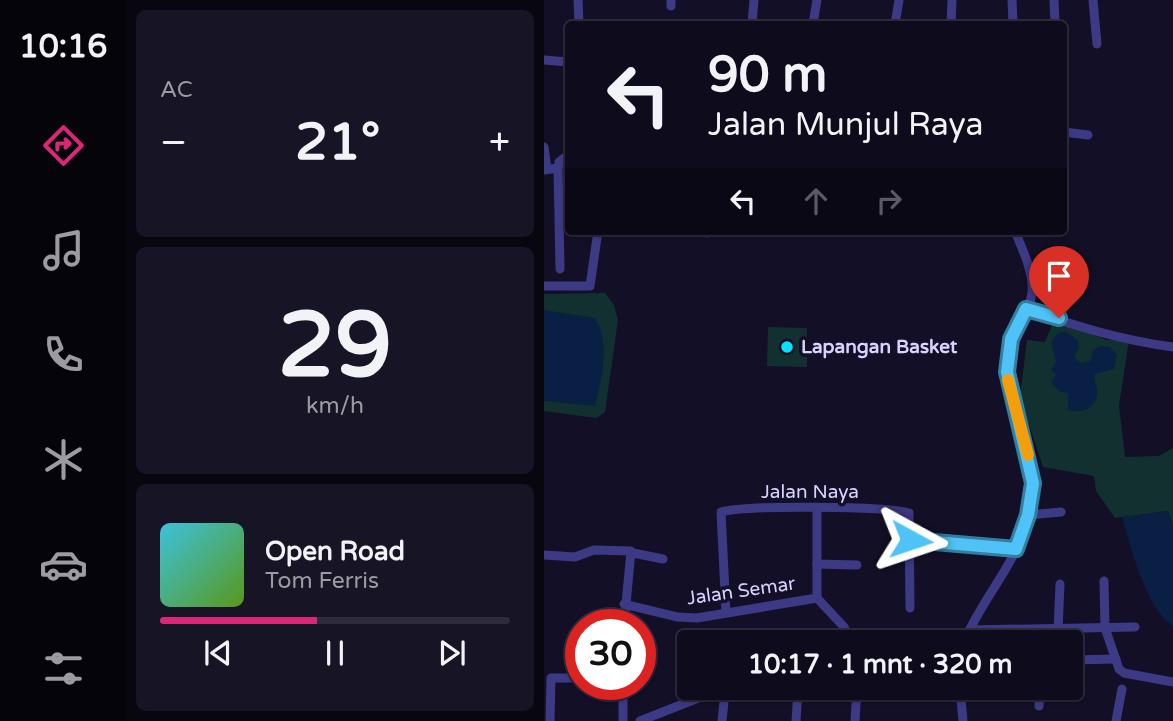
<!DOCTYPE html>
<html lang="id">
<head>
<meta charset="utf-8">
<style>
	:root { --surface:#0e0b1c; --page:#171425; --text:#f1f3f6; --muted:#9b9ba3; --line:#2e2b3b; --accent:#db2777 }
	body { margin:0; font-family:"Varela Round",sans-serif; background:var(--page); color:var(--text); height:100vh; display:flex; flex-direction:column; font-size:26px; white-space:nowrap }
	* { box-sizing:border-box; margin:0 }
	p { font-size:23px; color:var(--muted) }
	.icon { flex:none; width:38px; height:38px; fill:none; stroke:currentColor; stroke-width:2; stroke-linecap:round; stroke-linejoin:round }
	.map { position:relative; flex:1; overflow:hidden }
	.details { display:flex; flex-direction:column; gap:10px; padding:10px; background:#08060f; width:418px }
	.details>* { flex:none }
	.hud { position:absolute; left:21px; top:21px; width:502px; height:214px; border-radius:7px; box-shadow:0 2px 5px #0004,0 0 0 2px var(--line); background:#0e0b1c; color:var(--text); overflow:hidden }
	.speed { position:absolute; left:21px; top:609px; display:flex; gap:14px; font-size:35px; font-weight:700; text-align:center }
	.speed>* { display:grid; place-content:center; width:91px; height:91px; border-radius:50%; background:var(--surface); box-shadow:0 2px 5px #0004,0 0 0 2px var(--line); line-height:1 }
	.speed .limit { border:10px solid #d22; background:#fff; color:#111 }
	.pin { position:absolute; display:grid; place-items:center; width:60px; height:60px; color:#fff; margin:-72px -30px; border-radius:50% 50% 50% 0; rotate:-45deg; box-shadow:0 0 7px #0007 }
	.pin .icon { rotate:45deg }
	.me { position:absolute; width:77px; margin:-38px; rotate:95deg; stroke-linejoin:round; filter:drop-shadow(0 0 5px #0008) }
	.turn { display:flex; align-items:center; gap:24px; height:147px; padding:0 28px; font-size:32px }
	.turn .icon { width:91px; height:91px; stroke-width:2.5 }
	.turn b { display:block; font-size:49px; line-height:60px }
	.lanes { display:flex; align-items:center; height:66px; padding:0 28px; background:#0003; justify-content:center; gap:35px; direction:ltr }
	.lanes .off { opacity:.35 }
	.big { font-size:52px; font-weight:700; line-height:1.1 }
	.details .card { flex:1; display:flex; flex-direction:column; justify-content:center; gap:10px; min-width:0; padding:0 24px; border-radius:10px; background:var(--page) }
	.details .dial { align-items:center; gap:0 }
	.dial b { font-size:91px; line-height:1 }
	.song { display:flex; align-items:center; gap:21px }
	.cover { width:84px; height:84px; border-radius:10px; background:linear-gradient(135deg,hsl(190 70% 55%),hsl(90 70% 35%)) }
	.played { height:7px; border-radius:4px; background:linear-gradient(90deg,var(--accent) 45%,var(--line) 45%) }
	.keys { display:flex; justify-content:space-around; direction:ltr }
	.heat { display:flex; justify-content:space-between; align-items:center; font-size:38px; direction:ltr }
	.trip { position:absolute; left:133px; top:630px; width:406px; height:70px; border-radius:7px; background:var(--surface); box-shadow:0 2px 5px #0004,0 0 0 2px var(--line); font-weight:700; line-height:70px; text-align:center }
	main { display:flex; flex:1; min-height:0 }
	.dock { display:flex; flex-direction:column; width:126px; justify-content:space-around; align-items:center; background:#06040b; color:var(--muted) }
	.dock .icon { width:49px; height:49px }
	.dock .current { color:var(--accent) }
	.dock b { font-size:32px; color:var(--text) }
	.map>svg:first-child { display:block }
</style>
</head>
<body>
<main>
<nav class="dock">
<b>10:16</b>
<svg class="icon current" aria-label="directions" viewBox="0 0 24 24"><path d="M12 3l9 9-9 9-9-9zM9 14v-3h6M13 9l2 2-2 2"/></svg>
<svg class="icon" aria-label="music" viewBox="0 0 24 24"><path d="M9 18V5l10-2v13"/><circle cx="6" cy="18" r="3"/><circle cx="16" cy="16" r="3"/></svg>
<svg class="icon" aria-label="phone" viewBox="0 0 24 24"><path d="M5 4h4l2 5-3 2q2 4 5 5l2-3 5 2v4C11 20 4 13 5 4z"/></svg>
<svg class="icon" aria-label="climate" viewBox="0 0 24 24"><path d="M12 3v18M4 7l16 10M4 17L20 7"/></svg>
<svg class="icon" aria-label="car" viewBox="0 0 24 24"><path d="M5 17H2v-5l4-1 3-4h7l3 4 3 1v5h-3M9 17h6M6 11h13"/><circle cx="7" cy="17" r="2"/><circle cx="17" cy="17" r="2"/></svg>
<svg class="icon" aria-label="filters" viewBox="0 0 24 24"><path d="M4 7h16M4 17h16"/><circle cx="9" cy="7" r="2"/><circle cx="15" cy="17" r="2"/></svg>
</nav>
<section class="details">
<div class="card"><p>AC</p>
<div class="heat"><a>−</a><b class="big">21°</b><a>+</a></div>
</div>
<div class="card dial"><b>29</b><p>km/h</p></div>
<div class="card">
<div class="song"><i class="cover"></i><div><b>Open Road</b><p>Tom Ferris</p></div></div>
<div class="played"></div>
<div class="keys"><svg class="icon" aria-label="previous" viewBox="0 0 24 24"><path d="M18 5L8 12l10 7zM5 5v14"/></svg><svg class="icon" aria-label="pause" viewBox="0 0 24 24"><path d="M8 5v14M16 5v14"/></svg><svg class="icon" aria-label="next" viewBox="0 0 24 24"><path d="M6 5l10 7-10 7zM19 5v14"/></svg></div>
</div>
</section>
<div class="map">
<svg width="629" height="721" viewBox="0 0 629 721">
	<rect width="100%" height="100%" fill="#130f26"/>
	<!-- green -->
	<g fill="#12302f">
		<polygon points="61,293 70,305 74,320 61,412 52,418 0,411 0,294"/>
		<polygon points="510,320 563,340 585,339 575,406 581,457 615,456 629,448 629,527 624,511 571,518 552,491 550,476 499,467 476,397 483,340 501,342"/>
		<polygon points="224,327 263,328 263,367 223,366"/>
	</g>
	<!-- water -->
	<g fill="#0a1f44">
		<path d="M0 310 51 318C67 344 58 378 51 406L0 401Z"/>
		<path d="M522 332 534 340 535 348 530 357 536 363 546 361 549 351 555 346 566 347 573 355 570 369 551 374C549 382 553 383 553 391 554 408 538 414 524 410V393L516 392 507 382 512 375 507 370 512 361 507 342 514 333Z"/>
		<path d="M624 511 629 527V626C602 609 587 547 578 517Z"/>
	</g>
	<g fill="none" stroke-linecap="round" stroke-linejoin="round">
		<!-- minor -->
		<g stroke="#3d3a85" stroke-width="9">
			<polyline points="34,0 35,24"/>
			<polyline points="468,0 469,22"/>
			<polyline points="510,0 511,24"/>
			<polyline points="549,0 553,44"/>
			<polyline points="127,6 127,0"/>
			<polyline points="208,24 210,0"/>
			<polyline points="269,24 273,0"/>
			<polyline points="351,24 355,0"/>
			<polyline points="407,24 408,0"/>
			<polyline points="0,60 24,62"/>
			<polyline points="520,132 544,135"/>
			<polyline points="0,147 3,169"/>
			<polyline points="14,168 16,269"/>
			<polyline points="0,170 14,168 15,162 24,155"/>
			<polyline points="149,231 164,233"/>
			<polyline points="0,286 46,286 54,231"/>
			<path d="M482 309C532 326 576 340 629 347"/>
			<polyline points="484,515 517,512"/>
			<polyline points="367,540 473,549"/>
			<polyline points="89,553 119,559"/>
			<polyline points="0,555 31,557 50,550 87,551 80,625"/>
			<polyline points="273,564 313,565"/>
			<polyline points="560,581 561,628 575,669 580,673 629,682"/>
			<polyline points="273,598 273,508"/>
			<polyline points="273,598 300,627 306,642"/>
			<polyline points="80,604 134,617 153,618 273,598"/>
			<path d="M182 613 177 512C202 505 341 506 365 513L366 608"/>
			<polyline points="425,630 591,627"/>
			<polyline points="514,630 516,584"/>
			<path d="M420 642C441 590 493 543 489 482 486 442 461 402 463 362 465 336 485 317 488 293 490 272 478 249 471 231"/>
			<polyline points="527,660 572,659"/>
			<polyline points="416,688 419,721"/>
			<polyline points="417,688 493,689 496,692 495,706"/>
			<polyline points="6,721 7,678 29,678"/>
			<polyline points="79,721 79,684"/>
			<polyline points="96,721 167,693 415,688"/>
			<polyline points="178,721 181,692"/>
			<polyline points="252,721 254,689"/>
			<polyline points="311,721 313,688"/>
			<polyline points="572,721 578,689"/>
		</g>
	</g>
	<g fill="none" stroke-linecap="round" stroke-linejoin="round">
		<!-- route casing -->
		<g stroke="#337fa1" stroke-width="18">
			<polyline id="route" points="367,540 472,549 484,515 489,483 463,372 467,339 482,309 515,318"/>
		</g>
		<!-- route -->
		<use href="#route" stroke="#4fc3f7" stroke-width="12"/>
		<!-- slow -->
		<polyline stroke="#f59e0b" stroke-width="12" points="464,380 484,455"/>
	</g>
	<!-- markers -->
	<circle fill="#00e5ff" stroke="#130f26" stroke-width="2.5" cx="243" cy="347" r="7"/>
	<g text-anchor="middle" dominant-baseline="central" stroke-width="7" stroke-linejoin="round" paint-order="stroke">
		<!-- poi labels -->
		<g font-size="19" font-weight="bold" fill="#d9d4ff" stroke="#130f26" text-anchor="start">
			<text x="257" y="347">Lapangan Basket</text>
		</g>
		<!-- street labels -->
		<g font-size="19" fill="#d9d4ff" stroke="#130f26">
			<text x="266" y="492">Jalan Naya</text>
			<text transform="translate(197 591) rotate(-8)">Jalan Semar</text>
		</g>
	</g>
</svg>
<div class="speed"><div class="limit">30</div></div>
<div class="pin" style="left:515px;top:318px;background:#d93025"><svg class="icon" aria-label="arrive" viewBox="0 0 24 24"><path d="M6 21V4h12l-3 4 3 4H6"/></svg></div>
<svg class="me" style="left:367px;top:540px" viewBox="-20 -20 40 40"><path d="M0-17L14 15 0 8-14 15z" fill="#4fc3f7" stroke="#fff" stroke-width="4"/></svg>
<div class="trip">10:17 · 1 mnt · 320 m</div>
<div class="hud">
<div class="turn"><svg class="icon" aria-label="left" viewBox="0 0 24 24"><path d="M17 20v-9H6M10 6l-5 5 5 5"/></svg><div><b>90 m</b>Jalan Munjul Raya</div></div>
<div class="lanes"><svg class="icon" aria-label="left" viewBox="0 0 24 24"><path d="M17 20v-9H6M10 6l-5 5 5 5"/></svg><svg class="icon off" aria-label="ahead" viewBox="0 0 24 24"><path d="M12 20V5M6 11l6-6 6 6"/></svg><svg class="icon off" aria-label="right" viewBox="0 0 24 24"><path d="M7 20v-9h11M14 6l5 5-5 5"/></svg></div>
</div>
</div>
</main>
</body>
</html>
